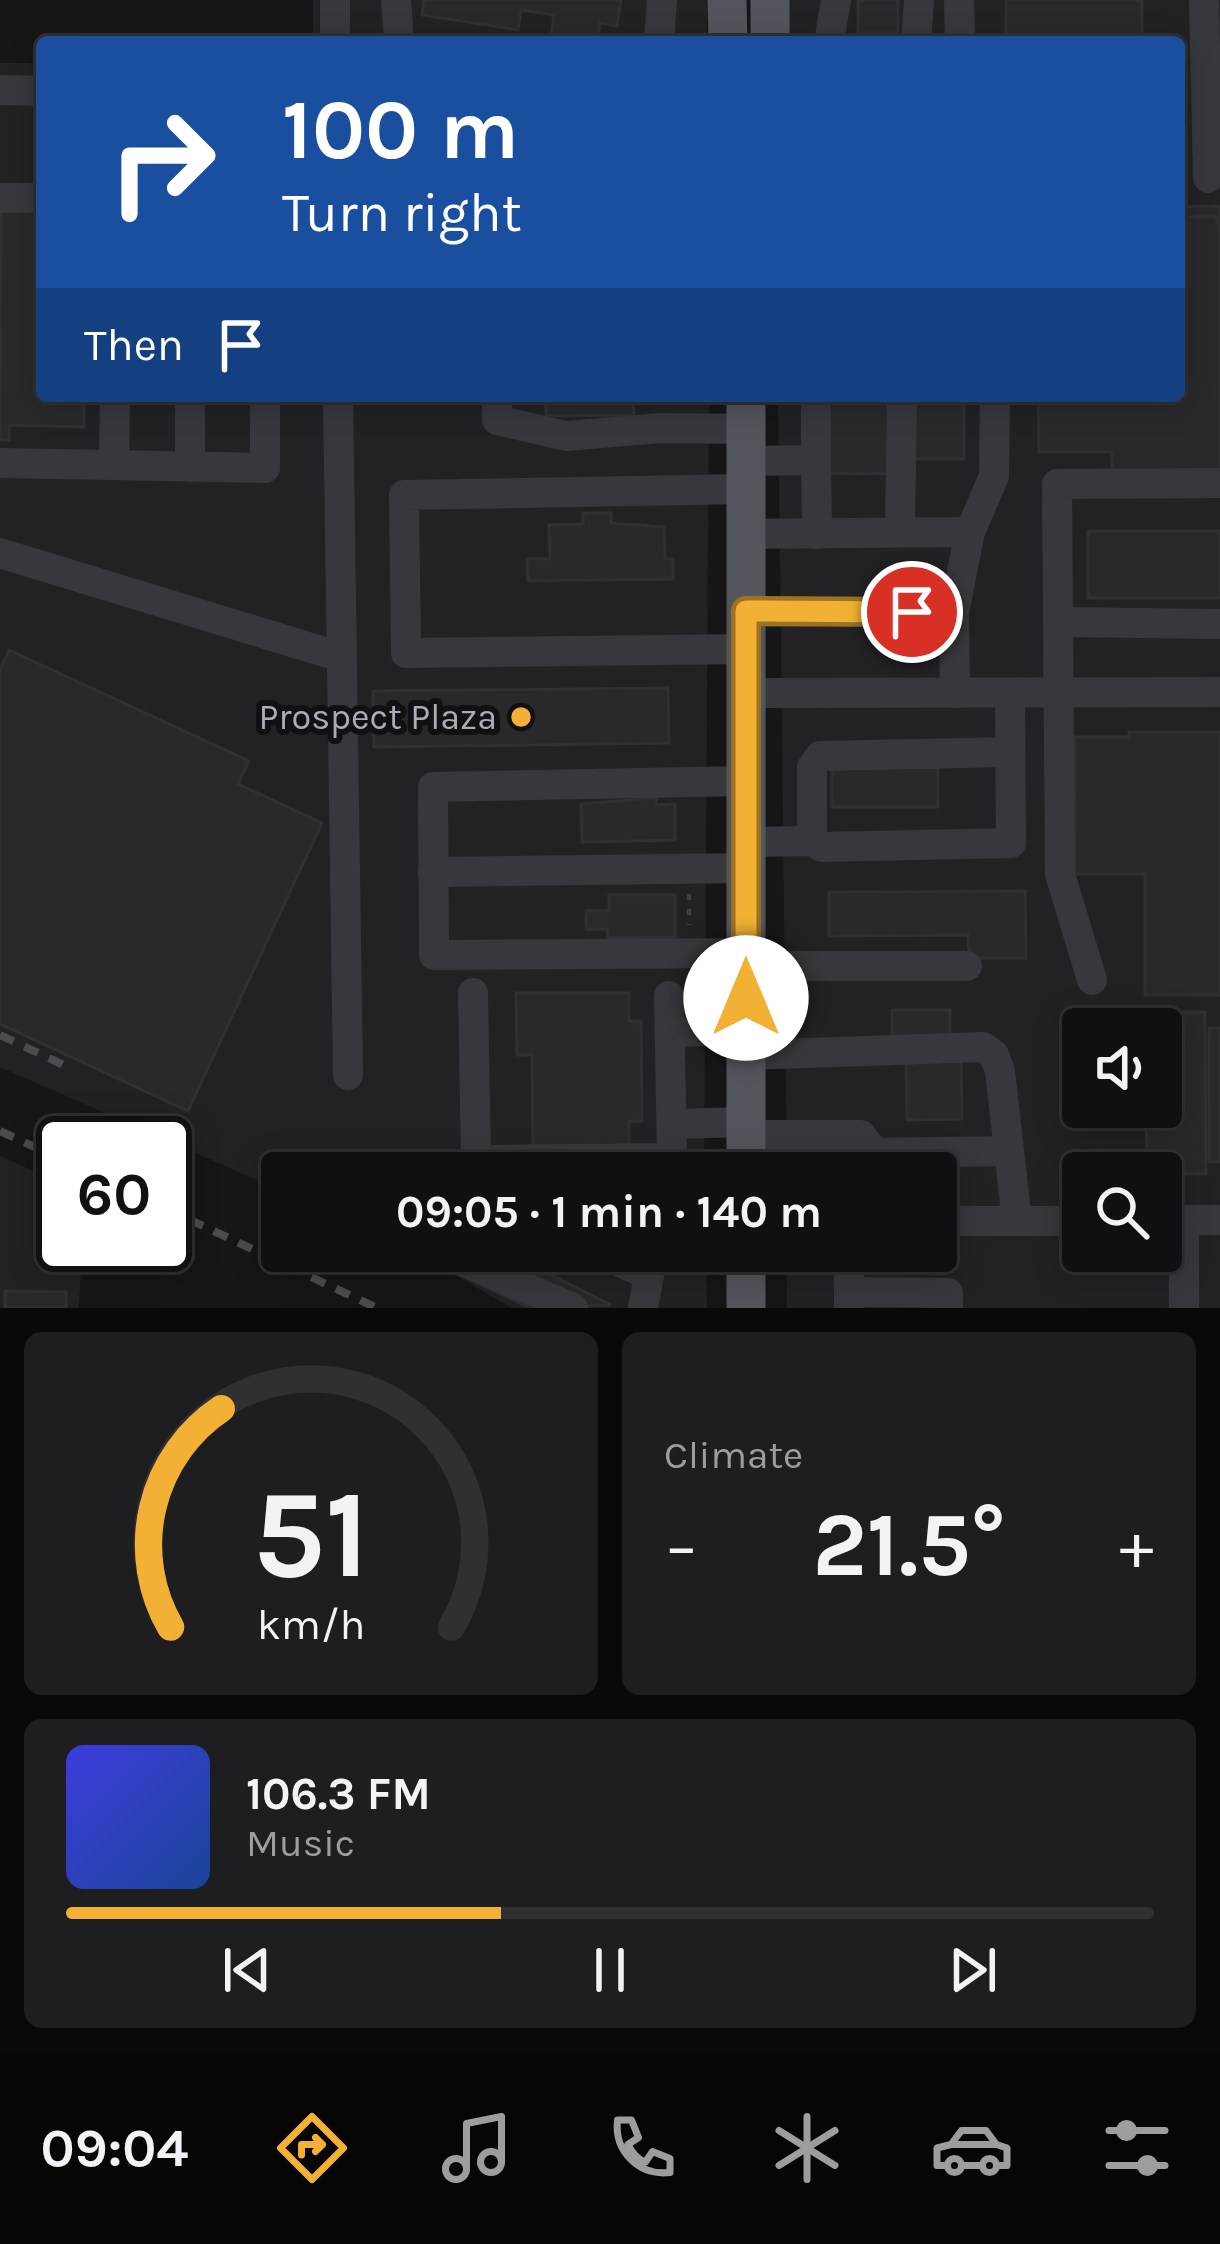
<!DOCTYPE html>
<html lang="en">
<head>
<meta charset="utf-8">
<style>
	:root { --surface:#101012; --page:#1e1e20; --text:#f1f3f6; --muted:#9c9d9f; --line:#303032; --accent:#f2b134 }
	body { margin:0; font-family:Karla,sans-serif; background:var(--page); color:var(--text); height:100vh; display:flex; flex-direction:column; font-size:45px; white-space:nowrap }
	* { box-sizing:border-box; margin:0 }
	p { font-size:39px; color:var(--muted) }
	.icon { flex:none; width:66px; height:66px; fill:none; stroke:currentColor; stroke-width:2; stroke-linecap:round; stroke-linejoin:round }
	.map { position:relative; height:1308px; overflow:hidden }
	.details { display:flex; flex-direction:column; gap:24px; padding:24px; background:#09090a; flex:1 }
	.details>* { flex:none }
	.guide { position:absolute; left:36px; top:36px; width:1149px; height:366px; border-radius:12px; box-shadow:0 6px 30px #0003,0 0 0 3px var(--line); background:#1a4fa0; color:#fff; overflow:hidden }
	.tools { position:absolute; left:1062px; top:1008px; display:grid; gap:24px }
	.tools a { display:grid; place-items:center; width:120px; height:120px; border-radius:12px; background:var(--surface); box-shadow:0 6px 30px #0003,0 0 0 3px var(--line); font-size:60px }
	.speed { position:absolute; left:36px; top:1116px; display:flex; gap:24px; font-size:60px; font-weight:700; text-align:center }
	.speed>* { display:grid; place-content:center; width:156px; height:156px; border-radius:50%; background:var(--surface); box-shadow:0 6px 30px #0003,0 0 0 3px var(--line); line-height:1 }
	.speed .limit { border:6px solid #111; border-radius:18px; background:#fff; color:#111 }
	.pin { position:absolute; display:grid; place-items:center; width:102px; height:102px; color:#fff; margin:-51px; border:6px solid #fff; border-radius:50%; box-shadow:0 3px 12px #0007 }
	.me { position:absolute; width:132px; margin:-66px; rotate:0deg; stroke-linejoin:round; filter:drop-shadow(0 0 9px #0008) }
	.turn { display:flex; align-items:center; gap:42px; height:252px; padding:0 48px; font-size:54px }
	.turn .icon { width:156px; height:156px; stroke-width:2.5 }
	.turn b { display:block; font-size:84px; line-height:102px }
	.then { display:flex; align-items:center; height:114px; padding:0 48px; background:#0003; gap:24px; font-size:45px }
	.big { font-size:90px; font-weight:700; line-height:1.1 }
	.details .tile { flex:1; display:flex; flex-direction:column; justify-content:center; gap:18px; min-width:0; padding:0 42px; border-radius:18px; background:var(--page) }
	.details .dial { align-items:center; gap:0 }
	.dial svg { height:312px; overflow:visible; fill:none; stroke:var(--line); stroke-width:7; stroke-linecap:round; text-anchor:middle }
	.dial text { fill:var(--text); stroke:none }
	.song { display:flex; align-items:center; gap:36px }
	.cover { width:144px; height:144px; border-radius:18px; background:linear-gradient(135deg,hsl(240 70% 55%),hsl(220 70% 35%)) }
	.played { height:12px; border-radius:6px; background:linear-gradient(90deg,var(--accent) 40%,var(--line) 40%) }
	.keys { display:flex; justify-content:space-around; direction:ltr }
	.heat { display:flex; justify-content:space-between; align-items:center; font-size:66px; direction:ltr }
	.details .tiles { flex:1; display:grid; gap:24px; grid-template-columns:1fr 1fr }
	.tile:last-child { grid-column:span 2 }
	.trip { position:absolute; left:261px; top:1152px; width:696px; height:120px; border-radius:12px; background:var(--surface); box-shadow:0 6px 30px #0003,0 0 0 3px var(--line); font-weight:700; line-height:120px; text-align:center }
	.tabs { display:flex; height:192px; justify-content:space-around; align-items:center; background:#060607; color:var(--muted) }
	.tabs .icon { width:84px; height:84px }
	.tabs .selected { color:var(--accent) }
	.tabs b { font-size:54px; color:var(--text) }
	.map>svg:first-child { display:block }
</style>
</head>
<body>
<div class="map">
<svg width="1220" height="1308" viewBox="0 0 1220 1308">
	<rect width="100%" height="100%" fill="#161618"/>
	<!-- built -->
	<g fill="#222225" fill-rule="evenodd">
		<rect x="313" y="0" width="394" height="42"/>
		<path d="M785 0H1220V1308H787V1251H936V1173H787L778 396H1179V42H785ZM1083 1029H1161V1107H1083ZM1083 1173H1161V1251H1083Z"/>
		<polygon points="0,63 42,63 42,396 709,396 704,1173 282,1173 282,1191 0,1067"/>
		<polygon points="0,1156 63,1184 63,1245 82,1245 79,1308 0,1308"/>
		<polygon points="413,1251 706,1251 707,1308 512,1308"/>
	</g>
	<!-- building -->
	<g fill="#29292c" stroke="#303034" stroke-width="3">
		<polygon points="424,0 621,0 617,26 600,23 597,42 551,37 554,15 521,10 518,30 422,15"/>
		<rect x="858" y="0" width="40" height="33"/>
		<rect x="1006" y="0" width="136" height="42"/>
		<polygon points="1220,206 1220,232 1216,217 1179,217 1179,207"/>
		<polygon points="1,208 42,209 42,396 84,396 84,427 9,425 9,440 0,440"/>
		<polygon points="1179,217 1216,217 1220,232 1220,476 1112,474 1112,452 1039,452 1038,396 1179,396"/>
		<polygon points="546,396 633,396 634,415 546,416"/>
		<polygon points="819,396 891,396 890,474 819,473"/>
		<rect x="910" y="396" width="54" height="63"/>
		<polygon points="583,513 611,513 611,523 664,527 665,559 673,559 673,579 528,581 527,559 550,559 549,525 583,524"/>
		<rect x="1088" y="531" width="132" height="67"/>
		<polygon points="9,650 249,761 238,784 322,823 188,1111 0,1024 0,670"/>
		<polygon points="668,688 669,743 374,747 373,691"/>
		<polygon points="1129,732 1220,732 1220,995 1145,995 1145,874 1075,874 1075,737 1129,737"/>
		<polygon points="832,762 938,768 938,807 832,807"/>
		<polygon points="656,798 656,805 675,804 675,840 582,842 581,804"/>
		<polygon points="1025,891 1026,958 969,958 968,935 829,936 829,892"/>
		<polygon points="609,895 675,895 675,937 608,938 608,929 586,929 586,911 609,911"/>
		<polygon points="516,993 629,993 629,1021 641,1021 642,1121 629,1121 629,1149 533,1150 532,1055 517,1055"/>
		<polygon points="892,1010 950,1010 950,1040 892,1041"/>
		<polygon points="1139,1012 1205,1012 1206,1174 1147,1173 1146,1107 1161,1107 1161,1029 1139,1029"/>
		<rect x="1209" y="1028" width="11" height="134"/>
		<polygon points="906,1061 961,1061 962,1119 907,1120"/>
		<polygon points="467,1251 503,1251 611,1305 531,1308 456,1273"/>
		<polygon points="5,1291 66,1292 66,1308 5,1308"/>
	</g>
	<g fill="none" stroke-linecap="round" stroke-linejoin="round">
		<!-- path -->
		<polyline stroke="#3d3f44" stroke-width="4.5" stroke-dasharray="6 9" stroke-linecap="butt" points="689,894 689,925"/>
		<!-- minor -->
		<g stroke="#37383d" stroke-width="30">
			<polyline points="396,0 399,42"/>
			<polyline points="959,0 960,42"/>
			<polyline points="1204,0 1208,178"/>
			<polyline points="335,42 335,0"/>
			<polyline points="659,42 662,0"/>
			<polyline points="829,42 836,0"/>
			<polyline points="916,42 919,0"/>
			<polyline points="0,90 42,91"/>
			<polyline points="0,198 42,198"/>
			<polyline points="338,396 348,1075"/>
			<polyline points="497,396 497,420 566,436 660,428 746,429"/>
			<polyline points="816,460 817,534"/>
			<polyline points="746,461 816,460 816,396"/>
			<polyline points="0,463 265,468 265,396"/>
			<polyline points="114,465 115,396"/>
			<polyline points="190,467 190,396"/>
			<polyline points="746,489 404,495 406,653 746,649"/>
			<polyline points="900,532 902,396"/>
			<polyline points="746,534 970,532"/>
			<polyline points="0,553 341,657"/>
			<polyline points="746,612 954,612"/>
			<polyline points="1058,622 1057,484 1220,483"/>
			<polyline points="746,693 1220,692"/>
			<polyline points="955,693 954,612 970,532 994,476 995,396"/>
			<polyline points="746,781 433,787 434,955 746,953"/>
			<polyline points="812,841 812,767 820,756 1010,752"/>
			<polyline points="746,842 812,841 822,847 1011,843 1010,693"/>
			<polyline points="433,872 746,868"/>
			<polyline points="746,966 967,966"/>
			<polyline points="1092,980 1060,874 1058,622 1220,624"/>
			<polyline points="473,993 476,1160 672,1158 669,996"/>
			<polyline points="670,1032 746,1030"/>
			<polyline points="746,1055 983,1047 994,1055 1000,1071 1017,1221"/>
			<polyline points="672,1124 746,1122"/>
			<polyline points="746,1135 861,1135 874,1153 1009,1151"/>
			<polyline points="1161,1220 1220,1220"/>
			<polyline points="1184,1220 1184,1308"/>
			<polyline points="936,1221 1083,1221"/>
			<polyline points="439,1251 573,1308"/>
			<polyline points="595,1251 649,1275 654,1251"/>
			<polyline points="849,1251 849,1308"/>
			<polyline points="851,1292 948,1293 948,1308"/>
			<polyline points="643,1308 649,1275"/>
		</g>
		<!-- major -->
		<g stroke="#53555c" stroke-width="39">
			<polyline points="727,0 728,42"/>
			<polyline points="770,42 770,0"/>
			<polyline points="746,396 746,1173"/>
			<polyline points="746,1251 746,1308"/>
		</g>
		<!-- rail -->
		<g stroke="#4a4c52" stroke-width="8" stroke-dasharray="15 12" stroke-linecap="butt">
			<polyline points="0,1035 72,1069"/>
			<polyline points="0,1131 63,1160"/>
			<polyline points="165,1208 377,1308"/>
		</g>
	</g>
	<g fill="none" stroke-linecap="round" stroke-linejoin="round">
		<!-- route casing -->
		<g stroke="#9d7322" stroke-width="30">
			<polyline id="route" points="746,998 746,611 912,612"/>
		</g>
		<!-- route -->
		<use href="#route" stroke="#f2b134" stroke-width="21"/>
	</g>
	<!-- markers -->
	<circle fill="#f2b134" stroke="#111113" stroke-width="4.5" cx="521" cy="717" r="12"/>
	<g text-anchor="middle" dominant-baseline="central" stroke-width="12" stroke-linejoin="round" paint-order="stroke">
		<!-- poi labels -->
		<g font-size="36" fill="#a8adb8" stroke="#111113" text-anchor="end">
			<text x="497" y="717">Prospect Plaza</text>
		</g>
	</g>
</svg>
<div class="tools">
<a><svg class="icon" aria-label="sound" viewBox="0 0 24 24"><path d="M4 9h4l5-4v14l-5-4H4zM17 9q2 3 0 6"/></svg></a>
<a><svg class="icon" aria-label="search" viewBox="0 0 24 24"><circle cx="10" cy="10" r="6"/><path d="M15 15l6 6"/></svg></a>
</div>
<div class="speed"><div class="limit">60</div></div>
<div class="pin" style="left:912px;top:612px;background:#d93025"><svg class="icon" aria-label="arrive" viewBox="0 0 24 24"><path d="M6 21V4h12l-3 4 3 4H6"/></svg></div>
<svg class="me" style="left:746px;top:998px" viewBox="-20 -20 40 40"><circle r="19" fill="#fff"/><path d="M0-13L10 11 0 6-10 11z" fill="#f2b134"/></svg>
<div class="trip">09:05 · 1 min · 140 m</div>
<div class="guide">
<div class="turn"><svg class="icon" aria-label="right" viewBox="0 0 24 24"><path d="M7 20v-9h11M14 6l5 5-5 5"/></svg><div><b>100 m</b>Turn right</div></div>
<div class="then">Then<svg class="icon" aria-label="arrive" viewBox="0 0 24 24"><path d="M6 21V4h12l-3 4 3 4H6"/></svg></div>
</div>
</div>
<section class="details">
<div class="tiles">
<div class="tile dial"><svg viewBox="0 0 100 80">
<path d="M14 69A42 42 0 1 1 86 69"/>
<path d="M14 69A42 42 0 0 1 27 13" stroke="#f2b134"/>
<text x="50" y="56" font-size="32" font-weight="700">51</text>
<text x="50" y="72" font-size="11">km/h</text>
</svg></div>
<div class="tile"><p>Climate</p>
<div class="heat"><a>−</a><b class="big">21.5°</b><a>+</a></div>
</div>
<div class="tile">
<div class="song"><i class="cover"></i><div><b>106.3 FM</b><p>Music</p></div></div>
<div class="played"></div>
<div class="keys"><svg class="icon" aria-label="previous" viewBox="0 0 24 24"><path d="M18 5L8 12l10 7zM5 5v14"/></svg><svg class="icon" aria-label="pause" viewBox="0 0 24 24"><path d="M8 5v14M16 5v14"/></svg><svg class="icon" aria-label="next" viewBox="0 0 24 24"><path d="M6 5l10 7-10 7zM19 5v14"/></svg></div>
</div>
</div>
</section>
<nav class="tabs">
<b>09:04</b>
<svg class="icon selected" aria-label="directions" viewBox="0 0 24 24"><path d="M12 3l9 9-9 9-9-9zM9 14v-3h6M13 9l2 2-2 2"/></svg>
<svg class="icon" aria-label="music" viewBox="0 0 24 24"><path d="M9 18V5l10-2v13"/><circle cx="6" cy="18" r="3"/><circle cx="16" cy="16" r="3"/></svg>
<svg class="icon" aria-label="phone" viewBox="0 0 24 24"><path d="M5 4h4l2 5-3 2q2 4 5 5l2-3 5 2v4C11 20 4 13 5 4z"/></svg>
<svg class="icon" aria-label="climate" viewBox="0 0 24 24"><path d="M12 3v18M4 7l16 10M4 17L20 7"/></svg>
<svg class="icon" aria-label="car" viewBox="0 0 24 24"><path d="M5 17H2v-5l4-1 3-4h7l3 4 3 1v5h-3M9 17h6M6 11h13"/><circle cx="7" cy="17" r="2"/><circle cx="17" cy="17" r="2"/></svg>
<svg class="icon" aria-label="filters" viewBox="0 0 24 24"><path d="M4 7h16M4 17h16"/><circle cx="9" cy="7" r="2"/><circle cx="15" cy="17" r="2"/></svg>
</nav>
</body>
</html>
